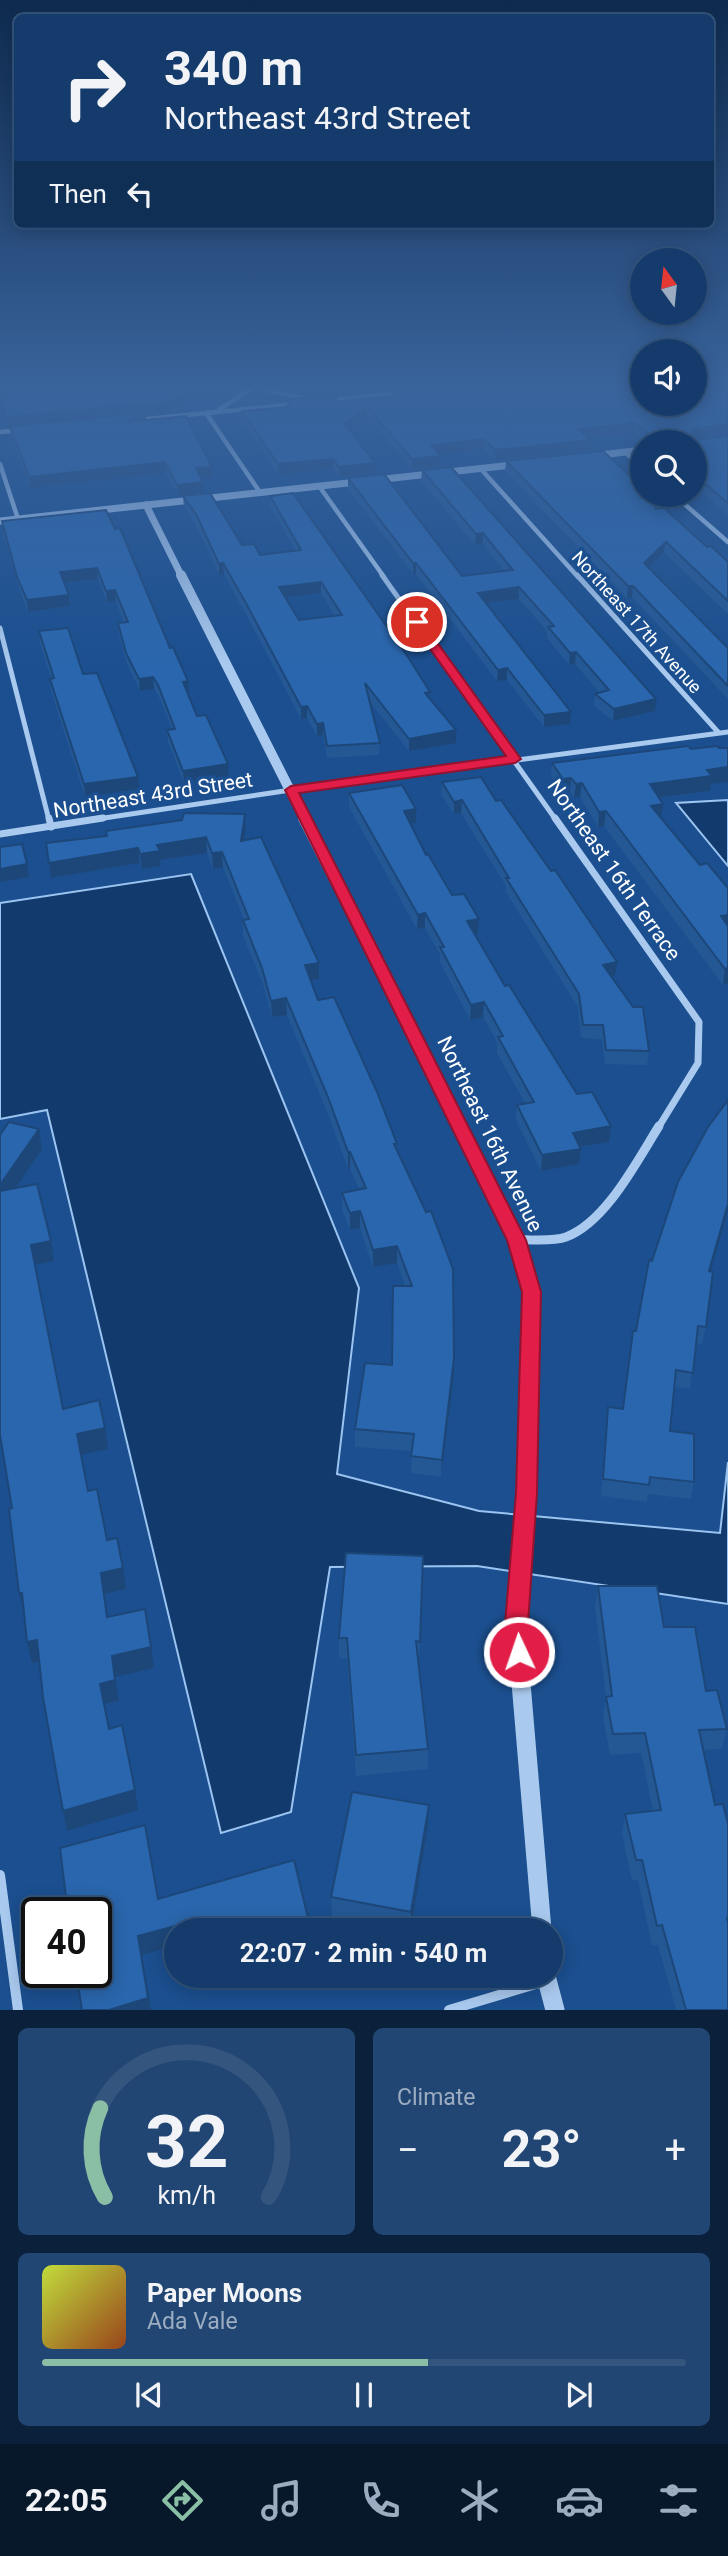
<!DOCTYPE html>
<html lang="en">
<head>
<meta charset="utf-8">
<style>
	:root { --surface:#143b6b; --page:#214673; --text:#f1f3f6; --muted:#9dadc1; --line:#33557e; --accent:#8abfa5 }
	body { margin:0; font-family:Roboto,sans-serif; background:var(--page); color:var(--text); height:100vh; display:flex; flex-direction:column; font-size:26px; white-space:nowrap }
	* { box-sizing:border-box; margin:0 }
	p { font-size:23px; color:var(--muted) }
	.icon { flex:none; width:38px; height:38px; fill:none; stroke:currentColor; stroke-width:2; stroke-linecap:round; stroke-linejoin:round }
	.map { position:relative; height:2010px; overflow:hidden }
	.side { display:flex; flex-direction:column; gap:18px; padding:18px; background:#0b203b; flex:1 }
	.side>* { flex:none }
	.hud { position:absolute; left:14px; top:14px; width:700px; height:214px; border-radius:10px; box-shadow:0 4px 18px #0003,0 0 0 2px var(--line); background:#143b6b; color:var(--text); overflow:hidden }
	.needle { width:46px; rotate:345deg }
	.fabs { position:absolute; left:630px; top:248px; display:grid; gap:14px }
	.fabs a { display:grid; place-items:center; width:77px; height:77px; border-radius:50%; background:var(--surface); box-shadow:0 4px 18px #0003,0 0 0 2px var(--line); font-size:35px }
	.speed { position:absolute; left:21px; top:1897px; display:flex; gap:14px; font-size:35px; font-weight:700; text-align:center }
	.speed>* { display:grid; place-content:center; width:91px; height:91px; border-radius:50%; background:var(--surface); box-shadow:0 4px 18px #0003,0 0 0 2px var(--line); line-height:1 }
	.speed .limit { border:4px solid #111; border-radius:10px; background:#fff; color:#111 }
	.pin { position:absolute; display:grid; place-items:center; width:60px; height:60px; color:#fff; margin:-30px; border:4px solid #fff; border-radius:50%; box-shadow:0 2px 7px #0007 }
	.me { position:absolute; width:77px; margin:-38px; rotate:357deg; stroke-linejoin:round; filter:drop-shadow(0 0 5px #0008) }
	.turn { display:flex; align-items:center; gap:24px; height:147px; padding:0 35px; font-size:32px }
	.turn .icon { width:91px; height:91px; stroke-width:2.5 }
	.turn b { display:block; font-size:49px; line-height:60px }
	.then { display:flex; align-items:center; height:66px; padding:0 35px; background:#0003; gap:14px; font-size:26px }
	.big { font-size:52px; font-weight:700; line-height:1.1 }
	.side .card { flex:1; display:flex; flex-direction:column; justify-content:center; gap:10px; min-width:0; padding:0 24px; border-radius:10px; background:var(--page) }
	.side .dial { align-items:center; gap:0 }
	.dial svg { height:182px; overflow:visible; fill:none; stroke:var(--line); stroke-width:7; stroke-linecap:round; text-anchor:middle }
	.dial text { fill:var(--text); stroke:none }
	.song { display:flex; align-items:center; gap:21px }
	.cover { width:84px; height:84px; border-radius:10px; background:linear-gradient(135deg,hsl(70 70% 55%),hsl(20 70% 35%)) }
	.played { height:7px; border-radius:4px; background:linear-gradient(90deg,var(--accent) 60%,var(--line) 60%) }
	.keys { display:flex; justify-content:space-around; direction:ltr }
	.heat { display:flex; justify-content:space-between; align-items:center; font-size:38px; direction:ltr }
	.side .tiles { flex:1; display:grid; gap:18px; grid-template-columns:1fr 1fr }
	.card:last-child { grid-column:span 2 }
	.trip { position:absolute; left:164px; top:1918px; width:399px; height:70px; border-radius:35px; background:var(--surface); box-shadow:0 4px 18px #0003,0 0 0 2px var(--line); font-weight:700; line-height:70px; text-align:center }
	.tab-bar { display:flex; height:112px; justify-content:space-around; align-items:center; background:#08182b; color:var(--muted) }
	.tab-bar .icon { width:49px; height:49px }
	.tab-bar .on { color:var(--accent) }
	.tab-bar b { font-size:32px; color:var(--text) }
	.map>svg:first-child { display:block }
</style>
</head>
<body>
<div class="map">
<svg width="728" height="2010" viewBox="0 0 728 2010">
	<rect width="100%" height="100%" fill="#1b4f8f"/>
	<!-- water -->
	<g fill="#123a6d" stroke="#9cc4f0" stroke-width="2">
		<polygon points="728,800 728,866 676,803"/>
		<polygon points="191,874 359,1288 337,1474 479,1511 720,1533 728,1462 728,1604 477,1566 330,1567 291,1812 221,1833 47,1110 0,1119 0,903"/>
	</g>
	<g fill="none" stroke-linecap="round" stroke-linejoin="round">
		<!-- minor-far4 -->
		<g stroke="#a9c9ee" stroke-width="4.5">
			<polyline points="254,387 311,400"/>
			<polyline points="328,400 400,393"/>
			<polyline points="220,409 254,387 251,384"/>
			<polyline points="209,412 206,413 259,491"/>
			<polyline points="137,420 295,404"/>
			<polyline points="0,432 20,430"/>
			<polyline points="625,452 642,467"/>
			<polyline points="0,464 18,519"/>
			<polyline points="480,468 578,577"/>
			<polyline points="319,486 384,577"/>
			<polyline points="674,495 728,542"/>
		</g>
		<!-- minor-far3 -->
		<g stroke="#a9c9ee" stroke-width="5">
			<polyline points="382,575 556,820"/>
			<polyline points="577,575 718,732"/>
			<polyline points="0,628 49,820"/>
			<polyline points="91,820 291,790 728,732"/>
		</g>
		<!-- minor-far2 -->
		<g stroke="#a9c9ee" stroke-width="7">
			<polyline points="49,818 51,827"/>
			<polyline points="555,818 699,1022 698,1063 658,1128"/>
			<polyline points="0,834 103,818"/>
		</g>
		<!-- minor-far1 -->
		<path stroke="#a9c9ee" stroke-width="9" d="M517 1240C532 1239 552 1242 566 1237 606 1222 637 1161 659 1126"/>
		<!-- minor -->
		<g stroke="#a9c9ee" stroke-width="10">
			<polyline points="0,1875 18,2010"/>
			<polyline points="449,2010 546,1981"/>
		</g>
		<!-- tertiary-far4 -->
		<g stroke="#a9c9ee" stroke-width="7">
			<polyline points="592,456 642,450"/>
			<polyline points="146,505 182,577"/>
			<polyline points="0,521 521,464"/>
		</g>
		<!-- tertiary-far3 -->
		<polyline stroke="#a9c9ee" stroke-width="10" points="181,575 305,820"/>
		<!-- tertiary-far2 -->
		<polyline stroke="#a9c9ee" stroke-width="12" points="304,818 461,1128"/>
		<!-- tertiary-far1 -->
		<polyline stroke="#a9c9ee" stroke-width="15" points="460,1126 517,1240 532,1292 524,1518"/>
		<!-- tertiary -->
		<g stroke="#a9c9ee" stroke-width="19">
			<polyline points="524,1516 516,1624 542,1930"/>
			<polyline points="546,1976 555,2010"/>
		</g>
	</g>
	<!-- wall -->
	<g fill="#245895" fill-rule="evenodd">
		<polygon points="0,384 219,387 171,411 145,413 146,420 212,467 213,477 201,478 203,482 204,492 178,495 166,473 30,488 11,436 10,426 8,426 4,416 3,406 5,397 0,398"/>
		<polygon points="299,384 346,384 341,394 315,397 300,392"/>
		<polygon points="377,384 449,384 383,390"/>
		<polygon points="391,390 728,391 728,434 694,438 696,440 728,436 728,515 695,486 695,443 645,443 634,433 589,438 590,450 495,460 484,449 439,454 441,456 440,466 412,469 367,416 350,431 375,473 339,477 333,469 279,475 242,421 242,411 287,407 337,395 337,402 391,397"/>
		<polygon points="506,461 655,509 728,562 728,614 664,552 649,568 728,648 728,699 632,597 627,598 505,471"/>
		<polygon points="422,470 655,711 613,721 594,706 595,694 600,693 575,664 569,665 547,638 547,631 519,599 486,603 570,724 544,727 507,680 497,681 416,574 413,574 348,489 348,478 462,576 504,571 483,544 475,545 421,481"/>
		<path d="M183 496 242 545 260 555 296 551 270 506V496L430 699 456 743 409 751 369 701 380 743 379 755 327 758 323 735 317 736 307 718 301 719 247 616 224 574 219 575 196 525 184 507ZM321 593 335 616 299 620 285 597Z"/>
		<polygon points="106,510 170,648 188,681 189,693 188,693 197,716 229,777 184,783 168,742 167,730 172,729 159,697 154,689 140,691 127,664 119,635 118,623 124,623 116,601 107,602 98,579 64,583 69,595 70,606 28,612 19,588 3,532 2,521"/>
		<polygon points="39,631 83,674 139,789 85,797 51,691 50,679 51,678 40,643"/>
		<polygon points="552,763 711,784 710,791 659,798 661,819 700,865 707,863 728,984 723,985 604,826 598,827 580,797 574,798 570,792 562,793 551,777"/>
		<polygon points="442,782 496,801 615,976 612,976 649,1051 647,1065 605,1064 602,1039 581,1038 578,1007 505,891 506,886 461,813 454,814 441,795"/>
		<polygon points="349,793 416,809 416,823 410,824 426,855 452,895 479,919 478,934 475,934 505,986 577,1094 611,1126 609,1142 580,1147 581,1149 579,1164 541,1171 516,1120 517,1105 525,1103 497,1053 497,1042 483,1017 470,1020 440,962 440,954 425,928 417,929 349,807"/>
		<polygon points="245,814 246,829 244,840 319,963 319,979 310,981 318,1000 397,1144 397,1150 454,1358 454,1375 441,1477 411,1473 412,1451 355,1447 355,1429 392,1365 405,1286 397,1263 373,1267 360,1228 350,1230 342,1210 342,1193 359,1189 350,1169 348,1169 328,1114 287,1015 272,1017 263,984 243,936 243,920 244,920 223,867 213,869 207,853 160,860 161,866 142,869 140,863 51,878 46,843 106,836 106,831"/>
		<polygon points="728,1100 728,1210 710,1272 706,1327 702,1344 696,1343 690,1389 674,1387 670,1431 694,1482 691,1499 648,1494 647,1502 601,1496 606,1424 608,1407 622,1409 636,1331 652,1261"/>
		<polygon points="423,1556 419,1662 418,1662 428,1749 428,1769 356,1776 347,1659 339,1658 339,1638"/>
		<polygon points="598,1586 664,1627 706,1691 727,1729 722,1749 703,1750 715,1805 728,1824 728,2010 676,2010 658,1945 652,1945 638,1880 632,1880 622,1834 625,1814 653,1811 641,1753 610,1755 603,1717 606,1697 595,1607"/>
		<polygon points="429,1805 428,1825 411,1930 405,1930 332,1917 331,1897"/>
	</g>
	<!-- shaded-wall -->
	<g fill="#1d4779">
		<polygon points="206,384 219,384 219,387 171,411 145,413 146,423 127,422 145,413 8,426 6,417"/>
		<polygon points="342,384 346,384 341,394 315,397 314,387"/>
		<polygon points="383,384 449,384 383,390"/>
		<polygon points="0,388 7,388 8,397 0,398"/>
		<polygon points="367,407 367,416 345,434 345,424"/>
		<polygon points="728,419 728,434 692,439 690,435 693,429"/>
		<polygon points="635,423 634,433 578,439 579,429"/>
		<polygon points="484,439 484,449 430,455 431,445"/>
		<polygon points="590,440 590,450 495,460 495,450"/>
		<polygon points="441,456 440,466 412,469 412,459"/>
		<polygon points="333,459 333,469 279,475 278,464"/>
		<polygon points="165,462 166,473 30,488 29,477"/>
		<polygon points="375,463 375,473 339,477 339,467"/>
		<polygon points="212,467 213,477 197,479 196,468"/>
		<polygon points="203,482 204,492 178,495 177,485"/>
		<polygon points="483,533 483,544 475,545 476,534"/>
		<polygon points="666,542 664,552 643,574 644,563"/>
		<polygon points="223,563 224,574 219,575 219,564"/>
		<rect x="413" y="563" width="3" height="11"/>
		<polygon points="97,568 98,579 62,583 60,572"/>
		<polygon points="321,582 321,593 279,598 279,587"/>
		<polygon points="628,586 633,586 632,597 627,598"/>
		<polygon points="519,587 519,599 478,604 478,593"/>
		<polygon points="115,590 116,601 107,602 106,591"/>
		<polygon points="69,595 70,606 28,612 27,600"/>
		<polygon points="576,652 575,664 569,665 570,653"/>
		<polygon points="507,668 507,680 497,681 498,670"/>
		<polygon points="153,677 154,689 140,691 139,679"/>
		<polygon points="188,681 189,693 184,694 183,682"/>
		<polygon points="656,699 655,711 613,721 614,709"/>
		<polygon points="307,706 307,718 301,719 301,707"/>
		<polygon points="571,712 570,724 544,727 544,715"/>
		<polygon points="323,723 323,735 317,736 317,724"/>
		<polygon points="456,730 456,743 409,751 409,739"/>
		<polygon points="228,764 229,777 184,783 183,771"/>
		<polygon points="728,767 728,782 711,784 710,791 648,799 650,784 707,770"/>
		<polygon points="138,777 139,789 85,797 84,784"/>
		<polygon points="571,778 570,792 562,793 563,779"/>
		<polygon points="582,783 580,797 574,798 576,784"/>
		<polygon points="462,800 461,813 454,814 454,802"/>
		<polygon points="663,804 661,819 651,806"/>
		<polygon points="416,809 416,823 404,825 404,811"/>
		<polygon points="606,811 604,826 598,827 599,812"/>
		<polygon points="245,814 246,829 241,856 241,841"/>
		<polygon points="206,837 207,853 160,860 161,866 142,869 140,854 157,845"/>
		<polygon points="138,848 140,863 51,878 49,863"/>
		<polygon points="222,852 223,867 213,869 212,853"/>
		<polygon points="27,864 29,877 0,882 0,869"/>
		<polygon points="425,913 425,928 417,929 418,915"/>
		<polygon points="728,915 728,930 721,916"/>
		<polygon points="479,919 478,934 467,936 467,921"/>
		<polygon points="617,962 615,976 602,978 603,965"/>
		<polygon points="319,963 319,979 305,981 305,965"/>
		<polygon points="728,968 728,984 723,985 725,969"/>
		<polygon points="286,998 287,1015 272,1017 271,1001"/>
		<polygon points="484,1002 483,1017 470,1020 471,1005"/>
		<polygon points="611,1126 609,1142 571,1148 573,1133"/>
		<polygon points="39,1129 42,1149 0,1211 0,1185"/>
		<polygon points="581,1149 579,1164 541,1171 542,1155"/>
		<rect x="348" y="1152" width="2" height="17"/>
		<polygon points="728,1204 728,1210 706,1288 709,1271"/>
		<polygon points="360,1211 360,1228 350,1230 350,1213"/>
		<polygon points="51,1241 54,1261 34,1265 31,1245"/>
		<polygon points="397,1246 397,1263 373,1267 373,1250"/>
		<polygon points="454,1358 454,1375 441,1477 442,1460"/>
		<polygon points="105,1428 108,1449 80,1455 77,1434"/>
		<polygon points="123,1568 126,1589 104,1594 101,1573"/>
		<polygon points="19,1593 22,1593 26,1613 24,1614"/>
		<polygon points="37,1640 41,1661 32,1663 27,1642"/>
		<polygon points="151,1647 154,1668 115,1677 119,1701 104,1704 100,1684 112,1656"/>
		<polygon points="135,1790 138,1810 67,1831 63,1811"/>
		<polygon points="429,1805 428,1825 411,1930 411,1912"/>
		<polygon points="194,1921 195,1930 177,1930 177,1945 142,1955 151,2010 109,2010 138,1936"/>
		<polygon points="205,1976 243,1976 206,1987"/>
	</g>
	<!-- building -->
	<g fill="#2a66ad" stroke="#1d4779" stroke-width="2" fill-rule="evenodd">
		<polygon points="0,384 206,384 170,401 6,417 3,406 7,388 0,388"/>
		<polygon points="302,384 342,384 314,387"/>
		<polygon points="452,384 642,384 642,404 695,404 695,384 718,384 728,391 728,424 693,429 690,435 696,440 728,436 728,503 695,475 695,443 658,443 635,423 579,429 590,440 495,450 484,439 431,445 441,456 412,459 367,407 345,424 375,463 339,467 333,459 278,464 242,411 287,407 291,399 337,395 333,402 397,396 391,390"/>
		<polygon points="145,413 127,422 186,416 212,467 196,468 203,482 177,485 165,462 29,477 10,426"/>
		<polygon points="603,451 642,487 642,495 651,495 655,499 655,509 664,508 707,547 711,546 728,562 728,601 666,542 644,563 728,648 728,686 633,586 628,586 506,461"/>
		<polygon points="451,467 656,699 614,709 595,694 609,690 576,652 570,653 548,627 554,626 519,587 478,593 571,712 544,715 507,668 498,670 416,563 413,563 348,478 384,474 462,576 513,570 483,533 476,534 422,470"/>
		<path d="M210 493 242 545 254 544 260 555 301 550 270 496 293 493 408 657 430 692 425 693 456 730 409 739 365 683 380 743 327 746 323 723 317 724 307 706 301 707 247 605 223 563 219 564 196 514 183 496ZM321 582 342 615 299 620 279 587Z"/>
		<polygon points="106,510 115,529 120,528 170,648 173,647 188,681 183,682 197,716 206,715 228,764 183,771 167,730 175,729 158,685 153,677 139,679 126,653 118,623 128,622 115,590 106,591 97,568 60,572 69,595 27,600 17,577 2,521"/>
		<polygon points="68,628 83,674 97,673 138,777 84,784 50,679 54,678 39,631"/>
		<polygon points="688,746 691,749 717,746 719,748 728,748 728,767 707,770 712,776 650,784 663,804 651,806 700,865 707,863 728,888 728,915 721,916 728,926 728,968 725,969 606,811 599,812 582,783 576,784 571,778 563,779 552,763"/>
		<polygon points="481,777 496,801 501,800 551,871 555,870 617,962 603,965 633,1007 643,1007 649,1051 606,1050 603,1025 583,1025 579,994 506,878 509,878 462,800 454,802 442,782"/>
		<polygon points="402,785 416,809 404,811 426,855 428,854 452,895 464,894 479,919 467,921 505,986 509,985 577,1094 592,1092 611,1126 573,1133 581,1149 542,1155 517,1105 534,1102 498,1037 503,1036 484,1002 471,1005 440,947 444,947 425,913 418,915 349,793"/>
		<polygon points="184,813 245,814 241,841 261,837 319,963 305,965 318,1000 334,997 377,1092 397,1144 394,1144 426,1212 431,1211 453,1269 454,1358 442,1460 411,1456 414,1434 355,1429 365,1363 392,1365 393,1286 412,1286 397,1246 373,1250 360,1211 350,1213 342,1193 366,1188 350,1152 348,1152 328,1097 286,998 271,1001 262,968 243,920 249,919 222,852 212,853 206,837 157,845 160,851 140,854 138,848 49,863 46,843 107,836 106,831 182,820"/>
		<polygon points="22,844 27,864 0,869 0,847"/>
		<polygon points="728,1100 728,1204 709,1271 713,1272 706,1327 698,1326 693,1373 676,1370 670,1431 694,1434 694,1482 650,1477 649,1485 603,1479 608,1407 623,1409 633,1331 636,1331 649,1260 652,1261 678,1182 708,1127"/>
		<polygon points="9,1122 39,1129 0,1185 0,1135"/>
		<polygon points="37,1184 51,1241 31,1245 63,1409 99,1400 105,1428 77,1434 88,1491 97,1489 107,1540 117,1538 123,1568 101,1573 107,1617 145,1609 151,1647 112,1656 115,1680 100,1684 109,1729 122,1725 135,1790 63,1811 43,1697 37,1640 27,1642 22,1593 19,1593 9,1509 12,1508 0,1435 0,1191"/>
		<polygon points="346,1553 423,1556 420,1642 416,1641 428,1749 356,1755 347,1638 339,1638"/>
		<polygon points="598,1586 657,1586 664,1627 695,1627 706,1691 717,1690 727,1729 699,1730 715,1805 723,1804 728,1824 728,1918 727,1918 728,1923 728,2010 686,2010 662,1925 657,1926 642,1860 636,1860 625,1814 661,1810 645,1733 613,1734 606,1697 612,1696"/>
		<polygon points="352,1792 429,1805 411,1912 331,1897"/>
		<polygon points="145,1825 158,1899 294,1860 311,1930 196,1930 194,1921 138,1936 148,1998 109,2010 82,2010 76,1972 96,1972 96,1913 68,1913 60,1848"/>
	</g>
	<!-- sky -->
	<linearGradient id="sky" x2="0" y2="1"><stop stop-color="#0f2b4f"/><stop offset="0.58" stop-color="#39639b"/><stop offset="1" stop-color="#39639b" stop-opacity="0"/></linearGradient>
	<rect width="728" height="665" fill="url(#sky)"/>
	<!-- route -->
	<polygon fill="#e11d48" stroke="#92132f" stroke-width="2" points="417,619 421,620 521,759 515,763 299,793 526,1240 541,1292 537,1493 528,1624 530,1652 527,1660 519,1663 510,1660 507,1652 505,1624 516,1493 522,1292 507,1240 285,790 291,786 506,756 411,622"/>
	<g text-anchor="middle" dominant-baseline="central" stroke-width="7" stroke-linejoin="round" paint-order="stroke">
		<!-- far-street labels -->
		<g font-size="18" fill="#fff" stroke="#1b4f8f">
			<text transform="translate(637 622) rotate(48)">Northeast 17th Avenue</text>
		</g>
		<!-- street labels -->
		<g font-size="21" fill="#fff" stroke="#1b4f8f">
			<text transform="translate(153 795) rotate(-9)">Northeast 43rd Street</text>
			<text transform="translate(614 870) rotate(55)">Northeast 16th Terrace</text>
			<text transform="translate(490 1134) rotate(64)">Northeast 16th Avenue</text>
		</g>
	</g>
</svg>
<div class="fabs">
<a><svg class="needle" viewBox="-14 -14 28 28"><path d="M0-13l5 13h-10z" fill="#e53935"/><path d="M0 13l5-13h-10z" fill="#9dadc1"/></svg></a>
<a><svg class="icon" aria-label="sound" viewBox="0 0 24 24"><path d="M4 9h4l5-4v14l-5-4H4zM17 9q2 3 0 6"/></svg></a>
<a><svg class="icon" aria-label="search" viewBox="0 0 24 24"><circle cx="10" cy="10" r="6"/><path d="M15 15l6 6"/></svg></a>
</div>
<div class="speed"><div class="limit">40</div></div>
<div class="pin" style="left:417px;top:622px;background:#d93025"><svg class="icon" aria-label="arrive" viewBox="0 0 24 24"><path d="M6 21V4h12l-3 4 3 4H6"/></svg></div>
<svg class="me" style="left:519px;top:1652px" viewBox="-20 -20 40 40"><circle r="17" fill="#e11d48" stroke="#fff" stroke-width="3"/><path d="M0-11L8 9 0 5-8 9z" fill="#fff"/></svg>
<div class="trip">22:07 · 2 min · 540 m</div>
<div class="hud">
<div class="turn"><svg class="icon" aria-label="right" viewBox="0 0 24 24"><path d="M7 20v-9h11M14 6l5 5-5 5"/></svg><div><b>340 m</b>Northeast 43rd Street</div></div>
<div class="then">Then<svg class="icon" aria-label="left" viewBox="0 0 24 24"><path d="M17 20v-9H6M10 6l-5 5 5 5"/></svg></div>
</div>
</div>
<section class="side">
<div class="tiles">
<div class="card dial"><svg viewBox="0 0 100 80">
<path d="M14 69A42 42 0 1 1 86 69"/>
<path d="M14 69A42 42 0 0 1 12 30" stroke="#8abfa5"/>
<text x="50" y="56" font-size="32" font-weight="700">32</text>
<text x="50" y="72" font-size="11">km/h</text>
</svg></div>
<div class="card"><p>Climate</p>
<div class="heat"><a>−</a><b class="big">23°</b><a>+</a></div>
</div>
<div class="card">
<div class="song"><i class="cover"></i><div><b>Paper Moons</b><p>Ada Vale</p></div></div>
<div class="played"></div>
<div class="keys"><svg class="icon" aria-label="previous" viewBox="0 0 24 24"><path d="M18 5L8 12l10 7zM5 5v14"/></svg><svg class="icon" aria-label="pause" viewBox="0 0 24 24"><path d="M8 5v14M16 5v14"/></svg><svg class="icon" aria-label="next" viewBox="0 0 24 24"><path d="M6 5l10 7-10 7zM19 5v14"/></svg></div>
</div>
</div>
</section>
<nav class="tab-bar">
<b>22:05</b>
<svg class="icon on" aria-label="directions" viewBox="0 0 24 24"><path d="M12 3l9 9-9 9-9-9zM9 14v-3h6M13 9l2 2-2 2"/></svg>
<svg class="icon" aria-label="music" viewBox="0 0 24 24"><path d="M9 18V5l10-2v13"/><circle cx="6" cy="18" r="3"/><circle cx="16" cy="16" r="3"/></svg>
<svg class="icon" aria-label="phone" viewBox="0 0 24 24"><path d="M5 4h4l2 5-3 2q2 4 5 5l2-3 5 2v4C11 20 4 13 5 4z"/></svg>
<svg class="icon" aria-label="climate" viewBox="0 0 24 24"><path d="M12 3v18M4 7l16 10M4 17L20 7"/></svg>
<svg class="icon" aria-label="car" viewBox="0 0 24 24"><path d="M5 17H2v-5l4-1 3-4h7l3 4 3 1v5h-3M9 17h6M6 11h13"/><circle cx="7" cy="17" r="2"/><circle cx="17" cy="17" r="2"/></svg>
<svg class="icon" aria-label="filters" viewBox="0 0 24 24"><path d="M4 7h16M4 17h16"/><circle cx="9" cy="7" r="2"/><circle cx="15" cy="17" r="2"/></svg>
</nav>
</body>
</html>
